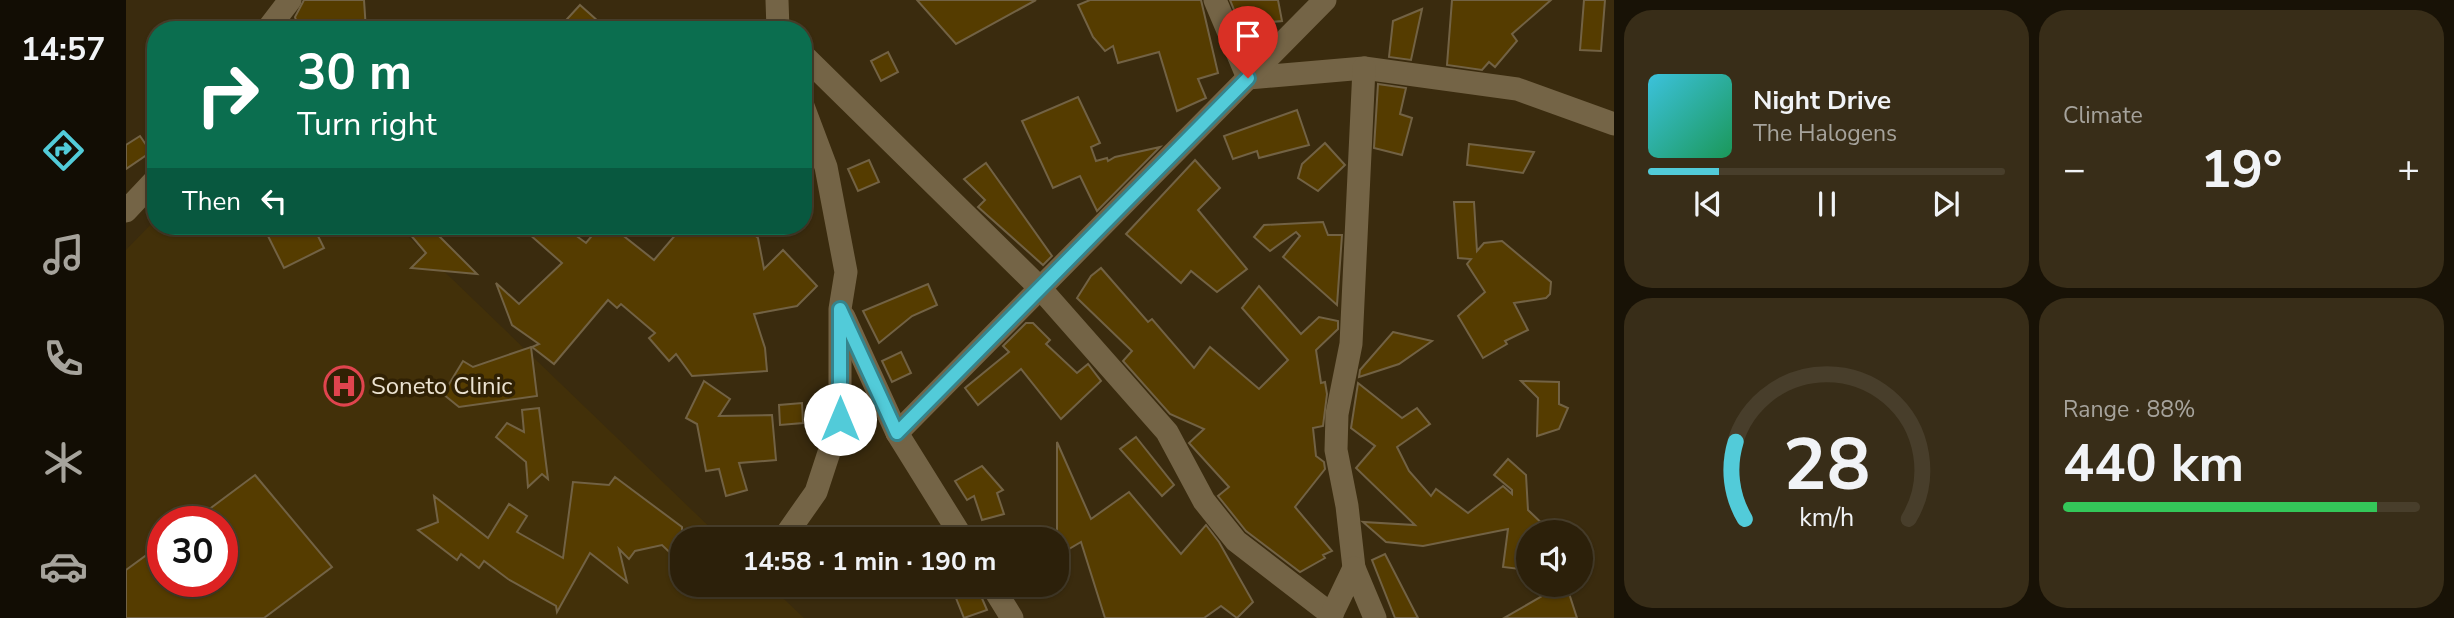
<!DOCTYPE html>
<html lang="en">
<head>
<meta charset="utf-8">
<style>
	:root { --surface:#2c200a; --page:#382d18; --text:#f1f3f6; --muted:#a6a39c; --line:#483e2b; --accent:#52cbd9 }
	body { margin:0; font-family:"Nunito Sans",sans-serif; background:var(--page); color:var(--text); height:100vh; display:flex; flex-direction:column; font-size:26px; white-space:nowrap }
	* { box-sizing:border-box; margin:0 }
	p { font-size:23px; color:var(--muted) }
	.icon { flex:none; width:38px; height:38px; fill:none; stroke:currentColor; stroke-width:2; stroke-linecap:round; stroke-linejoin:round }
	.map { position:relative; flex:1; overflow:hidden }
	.details { display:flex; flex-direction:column; gap:10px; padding:10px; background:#181206; width:840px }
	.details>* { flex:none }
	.top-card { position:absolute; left:21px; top:21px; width:665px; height:214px; border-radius:28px; box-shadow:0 2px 5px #0004,0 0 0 2px var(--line); background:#0b6e4f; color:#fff; overflow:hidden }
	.buttons { position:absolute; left:1390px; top:520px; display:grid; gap:14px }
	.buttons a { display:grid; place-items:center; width:77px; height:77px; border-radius:50%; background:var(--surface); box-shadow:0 2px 5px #0004,0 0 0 2px var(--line); font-size:35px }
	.speed { position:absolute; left:21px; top:506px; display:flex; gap:14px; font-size:35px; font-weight:700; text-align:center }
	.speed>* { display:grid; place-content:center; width:91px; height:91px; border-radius:50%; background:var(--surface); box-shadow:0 2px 5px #0004,0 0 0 2px var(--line); line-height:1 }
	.speed .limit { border:10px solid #d22; background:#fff; color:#111 }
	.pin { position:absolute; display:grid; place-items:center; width:60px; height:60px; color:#fff; margin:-72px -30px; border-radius:50% 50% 50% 0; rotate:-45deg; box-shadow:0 0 7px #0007 }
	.pin .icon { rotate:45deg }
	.me { position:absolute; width:77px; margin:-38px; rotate:0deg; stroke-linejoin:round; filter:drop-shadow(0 0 5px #0008) }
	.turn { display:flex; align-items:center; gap:24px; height:147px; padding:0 35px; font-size:32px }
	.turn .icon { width:91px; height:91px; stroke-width:2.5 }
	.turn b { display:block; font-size:49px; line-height:60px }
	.then { display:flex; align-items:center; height:66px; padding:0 35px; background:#0003; gap:14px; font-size:26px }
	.big { font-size:52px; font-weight:700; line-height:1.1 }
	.details .tile { flex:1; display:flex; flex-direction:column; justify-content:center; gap:10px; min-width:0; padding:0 24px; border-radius:28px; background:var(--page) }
	.details .dial { align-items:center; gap:0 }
	.dial svg { height:182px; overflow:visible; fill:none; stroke:var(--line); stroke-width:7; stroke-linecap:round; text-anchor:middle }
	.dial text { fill:var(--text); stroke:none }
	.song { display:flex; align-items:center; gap:21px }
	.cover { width:84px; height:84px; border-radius:10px; background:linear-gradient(135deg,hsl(190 70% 55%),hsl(150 70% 35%)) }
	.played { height:7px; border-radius:4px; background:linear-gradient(90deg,var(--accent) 20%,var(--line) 20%) }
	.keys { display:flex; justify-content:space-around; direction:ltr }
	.heat { display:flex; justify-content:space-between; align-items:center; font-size:38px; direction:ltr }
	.charge { height:10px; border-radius:5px; background:linear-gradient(90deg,#34c759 88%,var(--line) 0) }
	.details .tiles { flex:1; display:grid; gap:10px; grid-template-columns:repeat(2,1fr) }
	.trip { position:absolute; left:544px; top:527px; width:399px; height:70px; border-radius:28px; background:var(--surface); box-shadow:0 2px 5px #0004,0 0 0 2px var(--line); font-weight:700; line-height:70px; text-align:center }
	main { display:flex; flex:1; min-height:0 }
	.menu { display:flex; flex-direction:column; width:126px; justify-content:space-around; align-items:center; background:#120d04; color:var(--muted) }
	.menu .icon { width:49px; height:49px }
	.menu .on { color:var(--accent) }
	.menu b { font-size:32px; color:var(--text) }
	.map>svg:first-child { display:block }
</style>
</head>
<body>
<main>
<nav class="menu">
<b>14:57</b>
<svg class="icon on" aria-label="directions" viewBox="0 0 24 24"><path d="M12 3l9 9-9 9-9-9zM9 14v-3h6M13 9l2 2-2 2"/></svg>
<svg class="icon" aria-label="music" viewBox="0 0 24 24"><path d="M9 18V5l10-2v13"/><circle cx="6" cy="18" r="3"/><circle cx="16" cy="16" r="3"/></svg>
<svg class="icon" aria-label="phone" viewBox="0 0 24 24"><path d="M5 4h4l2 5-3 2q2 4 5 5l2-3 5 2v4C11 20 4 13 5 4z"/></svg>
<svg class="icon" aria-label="climate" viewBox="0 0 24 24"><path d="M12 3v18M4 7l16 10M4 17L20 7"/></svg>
<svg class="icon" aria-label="car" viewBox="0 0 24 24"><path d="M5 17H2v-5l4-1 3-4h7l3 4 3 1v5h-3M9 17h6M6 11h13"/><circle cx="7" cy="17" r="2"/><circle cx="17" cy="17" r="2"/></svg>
</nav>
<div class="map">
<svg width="1488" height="618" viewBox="0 0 1488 618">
	<rect width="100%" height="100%" fill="#3a2b0e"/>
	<!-- built -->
	<path fill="#423009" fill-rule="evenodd" d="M30 219V226H271L596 539H556V584L643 585 678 618H0V250ZM37 522H96V581H37Z"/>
	<!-- building -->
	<g fill="#553c00" stroke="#726244" stroke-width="2">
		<polygon points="178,0 238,0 240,30 196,30 192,23 173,29 169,17"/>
		<polygon points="791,0 910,0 830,44"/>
		<polygon points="964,0 1075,0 1092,73 1072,79 1080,98 1051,111 1033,52 992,63 987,46 979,51 967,37 952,5"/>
		<polygon points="1104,0 1152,0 1156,21 1124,24 1111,17"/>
		<polygon points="1326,0 1425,0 1386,34 1391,41 1369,67 1363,62 1356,70 1321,65"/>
		<polygon points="1458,0 1479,0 1475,51 1454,50"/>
		<polygon points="454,5 482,30 431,30"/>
		<polygon points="1296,9 1285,60 1263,57 1267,21"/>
		<polygon points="762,52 772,72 755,81 745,61"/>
		<polygon points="1252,84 1280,88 1274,114 1286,118 1276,155 1248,148"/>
		<polygon points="952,97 974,143 965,147 970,161 981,158 982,161 989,157 1034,147 971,211 954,176 927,188 896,121"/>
		<polygon points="1171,110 1183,145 1133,158 1131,151 1107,159 1098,136"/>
		<polygon points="14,136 25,152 0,169 0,145"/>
		<polygon points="1199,143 1219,165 1192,191 1172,178 1176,164"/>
		<polygon points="1343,144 1408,152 1397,173 1341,165"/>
		<polygon points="743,160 753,182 732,191 722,169"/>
		<polygon points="1069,160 1094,188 1072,210 1121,269 1091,292 1065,271 1055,283 1000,234"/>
		<polygon points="860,163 926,256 917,265 852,207 859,200 838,179"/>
		<polygon points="1328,202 1348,202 1351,251 1358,243 1376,241 1425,282 1424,294 1420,298 1388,303 1402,330 1379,341 1381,344 1357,358 1332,316 1359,292 1341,264 1345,259 1332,258"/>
		<polygon points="1197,222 1202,235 1216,235 1211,305 1157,257 1174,236 1170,232 1144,251 1128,237 1138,225"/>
		<polygon points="137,226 187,226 198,248 158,268"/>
		<polygon points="277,226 303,226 351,274 285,268 300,253"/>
		<polygon points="394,226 437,226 460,243 474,226 485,226 528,260 557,226 619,226 632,238 638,269 657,250 691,286 671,306 628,314 639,348 641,371 566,376 550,354 543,361 523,338 529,333 495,304 491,308 482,300 428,364 406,347 413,344 386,325 370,283 393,304 436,263"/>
		<polygon points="975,268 1022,322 1026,319 1068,368 1084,347 1133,389 1162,360 1116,308 1133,286 1175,334 1193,317 1212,321 1212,329 1190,350 1195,383 1199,382 1201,394 1197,426 1187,428 1190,456 1198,462 1199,469 1169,507 1206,551 1197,555 1199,558 1174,572 1120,531 1092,496 1103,487 1063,443 1078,429 1044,414 997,361 1006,351 951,298 965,276"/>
		<polygon points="802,284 811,305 786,316 753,343 737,311"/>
		<polygon points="900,323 907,323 924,340 920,344 951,373 962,364 975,381 935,419 895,369 852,405 839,388 883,352 877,346"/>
		<polygon points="1267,332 1306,341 1273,364 1233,377 1234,370"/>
		<polygon points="405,347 411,396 333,407 317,394 337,361 347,367"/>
		<polygon points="775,352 785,373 766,382 756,361"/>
		<polygon points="578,381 604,399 593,416 646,415 650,460 613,463 621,490 600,496 593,469 580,471 571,424 560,418"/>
		<polygon points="1395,381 1433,382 1433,404 1442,408 1433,429 1411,436 1412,398"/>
		<polygon points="1232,383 1276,418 1291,408 1304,424 1271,447 1283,471 1305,496 1310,489 1342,513 1377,486 1386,494 1386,490 1368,475 1382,459 1400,475 1402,510 1425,532 1402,532 1402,570 1377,567 1382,529 1297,546 1260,542 1237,522 1289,525 1230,468 1249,446 1225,428"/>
		<polygon points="676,403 677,423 654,425 653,405"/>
		<polygon points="413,408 422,479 416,474 402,487 400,462 370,437 381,423 398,432 396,410"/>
		<polygon points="1010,437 1048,485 1036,496 994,449"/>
		<polygon points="931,442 965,519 1003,492 1055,554 1080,525 1093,542 1127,602 1111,618 1095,606 1078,618 979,618 955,542 931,556"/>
		<polygon points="856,466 877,490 871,493 878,514 856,520 848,496 841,500 829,481"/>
		<polygon points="129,475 206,567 138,618 0,618 0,570 37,543 37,581 96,581 96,522 66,522"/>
		<polygon points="489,477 556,527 556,564 536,545 509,551 503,559 493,549 501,582 464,553 431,612 430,606 382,579 358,561 353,568 335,554 331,560 292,530 312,522 308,496 362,538 383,504 401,516 391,532 437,558 447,482 483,485"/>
		<polygon points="1259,554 1292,618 1269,618 1246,560"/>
		<polygon points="1437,584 1440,584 1451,618 1378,618"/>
		<polygon points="852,589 861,610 838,618 830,598"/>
	</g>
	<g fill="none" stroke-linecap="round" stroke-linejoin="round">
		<!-- street -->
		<g stroke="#746446" stroke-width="23">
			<polyline points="651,0 652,30"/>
			<polyline points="1089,0 1122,78 1238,68 1391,89 1488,124"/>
			<polyline points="141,30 164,0"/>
			<polyline points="677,55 914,288 1041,432 1078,501 1110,541 1206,615"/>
			<polyline points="0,211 30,179"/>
			<polyline points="718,317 771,433 837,539"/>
			<polyline points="771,433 1199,0"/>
			<polyline points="657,539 690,492 714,419 714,309 720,272 700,167 677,106"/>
			<polyline points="1228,568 1221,506 1210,450 1211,414 1225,344 1238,68"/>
			<polyline points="865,584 886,618"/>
			<polyline points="1204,618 1228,568 1249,618"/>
		</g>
	</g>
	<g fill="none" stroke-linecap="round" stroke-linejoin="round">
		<!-- route casing -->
		<g stroke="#35848d" stroke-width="18">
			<polyline id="route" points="714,419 714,309 771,433 1122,78"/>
		</g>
		<!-- route -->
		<use href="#route" stroke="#52cbd9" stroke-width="12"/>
	</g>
	<!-- icons -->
	<defs>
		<g id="hospital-ring" transform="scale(2.0125)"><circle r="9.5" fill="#302104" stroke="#e0444e" stroke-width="1.5"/><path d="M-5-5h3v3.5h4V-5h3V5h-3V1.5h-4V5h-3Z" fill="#e0444e"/></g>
	</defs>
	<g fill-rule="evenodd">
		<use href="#hospital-ring" x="218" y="386"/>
	</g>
	<g text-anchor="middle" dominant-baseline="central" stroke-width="7" stroke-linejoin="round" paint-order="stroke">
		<!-- poi labels -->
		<g font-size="24" fill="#ebe2d1" stroke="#302104" text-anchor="start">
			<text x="245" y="386">Soneto Clinic</text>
		</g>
	</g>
</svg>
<div class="buttons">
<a><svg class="icon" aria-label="sound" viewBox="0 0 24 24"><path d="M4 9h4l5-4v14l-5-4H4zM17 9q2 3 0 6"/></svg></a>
</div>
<div class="speed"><div class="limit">30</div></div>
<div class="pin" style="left:1122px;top:78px;background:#d93025"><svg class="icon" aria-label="arrive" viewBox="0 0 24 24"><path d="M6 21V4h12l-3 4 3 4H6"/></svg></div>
<svg class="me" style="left:714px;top:419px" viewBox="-20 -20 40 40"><circle r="19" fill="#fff"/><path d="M0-13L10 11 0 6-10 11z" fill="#52cbd9"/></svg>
<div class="trip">14:58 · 1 min · 190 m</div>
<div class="top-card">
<div class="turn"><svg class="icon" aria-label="right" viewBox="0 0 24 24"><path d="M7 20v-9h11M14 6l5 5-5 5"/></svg><div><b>30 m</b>Turn right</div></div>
<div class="then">Then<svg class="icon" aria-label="left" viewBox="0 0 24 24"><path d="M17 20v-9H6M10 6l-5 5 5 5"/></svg></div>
</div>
</div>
<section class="details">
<div class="tiles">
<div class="tile">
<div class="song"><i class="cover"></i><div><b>Night Drive</b><p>The Halogens</p></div></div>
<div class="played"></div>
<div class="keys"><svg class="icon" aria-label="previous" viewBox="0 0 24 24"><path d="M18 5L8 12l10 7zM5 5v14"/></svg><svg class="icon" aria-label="pause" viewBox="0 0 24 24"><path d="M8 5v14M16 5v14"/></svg><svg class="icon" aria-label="next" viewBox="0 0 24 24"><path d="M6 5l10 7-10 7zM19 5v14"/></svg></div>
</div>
<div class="tile"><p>Climate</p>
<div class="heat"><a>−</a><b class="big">19°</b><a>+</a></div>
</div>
<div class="tile dial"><svg viewBox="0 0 100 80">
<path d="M14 69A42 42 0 1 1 86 69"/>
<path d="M14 69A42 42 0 0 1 10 35" stroke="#52cbd9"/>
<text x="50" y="56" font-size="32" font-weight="700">28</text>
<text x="50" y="72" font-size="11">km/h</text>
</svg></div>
<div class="tile"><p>Range · 88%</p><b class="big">440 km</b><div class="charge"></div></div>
</div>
</section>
</main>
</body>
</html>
